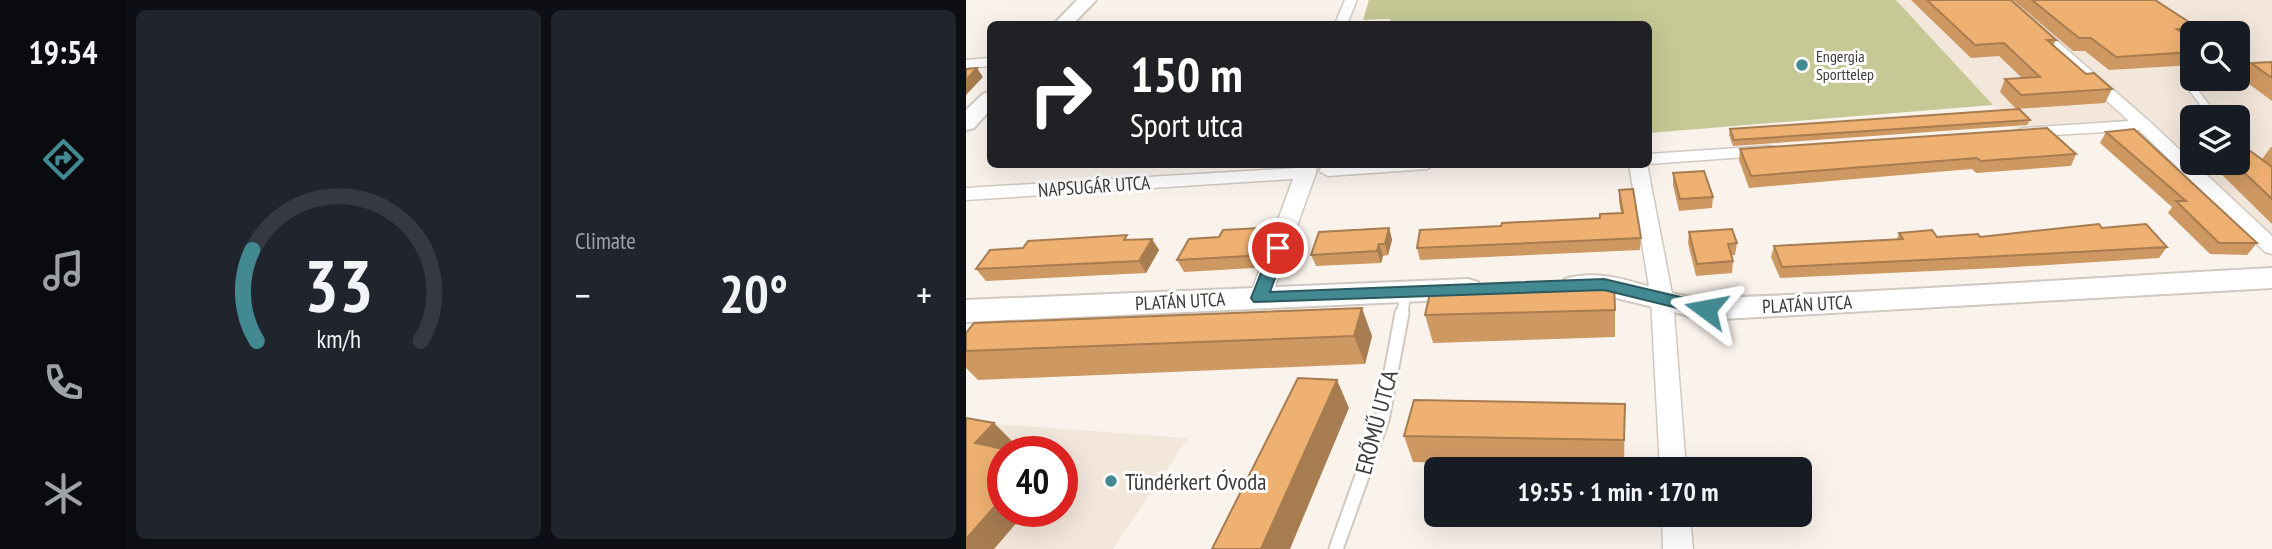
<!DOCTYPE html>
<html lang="en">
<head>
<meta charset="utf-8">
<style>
	:root { --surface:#171b24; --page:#20242c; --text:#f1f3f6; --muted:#9ea1a6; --line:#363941; --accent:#428991 }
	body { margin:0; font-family:"PT Sans Narrow",sans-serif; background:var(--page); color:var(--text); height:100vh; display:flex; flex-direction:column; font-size:26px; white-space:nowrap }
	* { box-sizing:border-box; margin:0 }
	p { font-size:23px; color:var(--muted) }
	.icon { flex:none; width:38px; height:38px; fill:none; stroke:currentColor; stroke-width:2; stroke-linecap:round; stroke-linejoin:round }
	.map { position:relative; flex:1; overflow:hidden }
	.panel { display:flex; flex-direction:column; gap:10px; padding:10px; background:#0d0f14; width:840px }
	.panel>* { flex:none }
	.guide { position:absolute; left:21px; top:21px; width:665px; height:147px; border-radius:10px; box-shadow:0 7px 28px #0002; background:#202124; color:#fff; overflow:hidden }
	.controls { position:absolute; left:1214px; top:21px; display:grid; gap:14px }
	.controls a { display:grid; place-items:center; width:70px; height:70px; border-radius:10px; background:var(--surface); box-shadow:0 7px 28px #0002; font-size:35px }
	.speed { position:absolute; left:21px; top:436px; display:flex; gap:14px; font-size:35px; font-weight:700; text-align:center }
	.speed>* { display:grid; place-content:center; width:91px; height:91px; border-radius:50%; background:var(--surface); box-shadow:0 7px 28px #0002; line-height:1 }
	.speed .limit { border:10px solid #d22; background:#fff; color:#111 }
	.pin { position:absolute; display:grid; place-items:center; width:60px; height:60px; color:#fff; margin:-30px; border:4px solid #fff; border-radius:50%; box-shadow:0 2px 7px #0007 }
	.me { position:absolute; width:77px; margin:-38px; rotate:283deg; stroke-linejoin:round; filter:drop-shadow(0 0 5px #0008) }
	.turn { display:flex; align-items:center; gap:24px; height:147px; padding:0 28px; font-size:32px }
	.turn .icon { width:91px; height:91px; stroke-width:2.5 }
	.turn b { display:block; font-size:49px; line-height:60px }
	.big { font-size:52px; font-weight:700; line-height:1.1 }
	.panel .widget { flex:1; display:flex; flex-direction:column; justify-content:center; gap:10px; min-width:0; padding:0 24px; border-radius:10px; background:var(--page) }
	.panel .dial { align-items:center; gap:0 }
	.dial svg { height:182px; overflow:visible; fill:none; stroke:var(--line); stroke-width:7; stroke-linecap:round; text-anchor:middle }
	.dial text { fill:var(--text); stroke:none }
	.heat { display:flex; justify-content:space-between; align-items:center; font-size:38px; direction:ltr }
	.panel .tiles { flex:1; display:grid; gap:10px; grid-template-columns:repeat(2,1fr) }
	.trip { position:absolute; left:458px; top:457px; width:388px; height:70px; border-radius:10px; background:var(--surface); box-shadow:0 7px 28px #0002; font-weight:700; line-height:70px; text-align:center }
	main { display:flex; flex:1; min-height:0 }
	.dock { display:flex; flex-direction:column; width:126px; justify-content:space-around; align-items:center; background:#090b0e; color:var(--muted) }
	.dock .icon { width:49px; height:49px }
	.dock .current { color:var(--accent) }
	.dock b { font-size:32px; color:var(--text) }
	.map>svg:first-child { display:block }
</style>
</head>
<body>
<main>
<nav class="dock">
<b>19:54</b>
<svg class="icon current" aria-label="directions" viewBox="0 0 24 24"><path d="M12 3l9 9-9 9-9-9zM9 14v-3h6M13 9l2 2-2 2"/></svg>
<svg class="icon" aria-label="music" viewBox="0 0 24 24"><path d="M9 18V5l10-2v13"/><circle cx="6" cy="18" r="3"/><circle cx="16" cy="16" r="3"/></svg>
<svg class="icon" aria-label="phone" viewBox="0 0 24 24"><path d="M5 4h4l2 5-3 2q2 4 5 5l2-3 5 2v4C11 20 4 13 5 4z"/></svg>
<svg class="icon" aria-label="climate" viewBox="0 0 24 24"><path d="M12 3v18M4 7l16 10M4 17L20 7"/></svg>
</nav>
<section class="panel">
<div class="tiles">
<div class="widget dial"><svg viewBox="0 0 100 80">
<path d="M14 69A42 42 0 1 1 86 69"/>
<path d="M14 69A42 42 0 0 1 12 29" stroke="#428991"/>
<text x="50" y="56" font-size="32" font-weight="700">33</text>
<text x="50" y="72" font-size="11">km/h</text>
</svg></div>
<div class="widget"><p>Climate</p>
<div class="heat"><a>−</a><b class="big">20°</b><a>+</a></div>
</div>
</div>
</section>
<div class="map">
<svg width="1306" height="549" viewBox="0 0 1306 549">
	<rect width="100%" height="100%" fill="#faf3ec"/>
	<!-- built -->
	<g fill="#f3e6db" fill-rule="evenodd">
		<path d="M930 0H1306V247L1177 125 1052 133ZM1227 33H1272V79H1227ZM1227 117H1272V163H1227Z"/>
		<path d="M0 422 222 438 147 549H0ZM37 452H96V511H37Z"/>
	</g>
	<!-- green -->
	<polygon fill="#c6c995" points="403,0 930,0 1027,105 683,133 682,24 424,24 424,19 397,20"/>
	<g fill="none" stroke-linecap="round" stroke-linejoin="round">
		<!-- lane-far2 casing -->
		<g stroke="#d0c9c2" stroke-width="10">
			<polyline id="lane-far2" points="1226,88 1248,117"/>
		</g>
		<!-- lane-far1 casing -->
		<g stroke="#d0c9c2" stroke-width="13">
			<polyline id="lane-far1" points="436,315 440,292"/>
		</g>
		<!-- lane casing -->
		<g stroke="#d0c9c2" stroke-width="17">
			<polyline id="lane" points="370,549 416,420 436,313"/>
		</g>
		<!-- street casing -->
		<g stroke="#d0c9c2" stroke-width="3">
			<g id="street">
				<polygon points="379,0 391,0 381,24 369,24"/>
				<polygon points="1030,0 1044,0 1183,121 1306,236 1306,254 1299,252 1173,130 1051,137 1049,133 1057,128 1163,121"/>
				<polygon points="24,58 24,66 0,68 0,60"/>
				<polygon points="802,146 808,147 811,151 808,155 682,164 682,154"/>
				<polygon points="333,164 351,164 350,173 305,298 302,304 286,304 283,298 327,179 0,200 0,188 332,168"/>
				<polygon points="470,164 461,169 362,176 353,171 356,167"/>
				<polygon points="663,164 681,164 707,299 720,469 694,469 685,299"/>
				<polygon points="696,514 724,514 727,549 697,549"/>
			</g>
		</g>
		<!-- secondary casing -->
		<g stroke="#d0c9c2" stroke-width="4">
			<g id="secondary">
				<polygon points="111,0 130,0 107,24 88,24"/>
				<polygon points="24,92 24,110 8,128 0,130 0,110 17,94"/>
				<path d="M1306 268V288L740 320 638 295 599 293 595 286 599 279C651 264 696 300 744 298 932 292 1119 278 1306 268Z"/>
				<polygon points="502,279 512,282 516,289 512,296 502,299 0,322 0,300"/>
			</g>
		</g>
		<!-- lane-far2 -->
		<use href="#lane-far2" stroke="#fff" stroke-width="7"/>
		<!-- lane-far1 -->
		<use href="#lane-far1" stroke="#fff" stroke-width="10"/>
		<!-- lane -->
		<use href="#lane" stroke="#fff" stroke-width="13"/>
		<!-- street -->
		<use href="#street" fill="#fff" fill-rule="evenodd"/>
		<!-- secondary -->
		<use href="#secondary" fill="#fff" fill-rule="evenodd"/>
	</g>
	<!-- wall -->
	<g fill="#ce9862">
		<polygon points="945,0 1045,0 1090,40 1087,46 1120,74 1146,89 1139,103 1050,109 1034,92 1039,79 1056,78 1033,56 1005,58"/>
		<polygon points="1047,0 1189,0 1232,28 1229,33 1227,33 1226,39 1227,40 1227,65 1143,70 1119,51 1107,51"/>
		<polygon points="1306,62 1306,101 1275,78 1285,63"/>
		<polygon points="1064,120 1061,125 767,146 763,135 764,129"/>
		<polygon points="1140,132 1291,243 1281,255 1244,254 1202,213 1206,207 1134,143"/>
		<polygon points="1305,147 1306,147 1306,224 1244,163 1272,163 1296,159"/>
		<polygon points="774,149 1110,154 1105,166 1010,173 1006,169 783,188 773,160"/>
		<polygon points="707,173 747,197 746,208 713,211 707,185"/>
		<polygon points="653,190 675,238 674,250 454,260 451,248 535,226 634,218 655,213 653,202"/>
		<polygon points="294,228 300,239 288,268 218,272 211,260 253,237"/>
		<polygon points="423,228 426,240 422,255 417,256 415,263 350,266 345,255"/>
		<polygon points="1136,228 1201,247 1193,258 1032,268 814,278 805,257 808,246 931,239 933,233 971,237 1014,237"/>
		<polygon points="723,232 771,243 769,255 766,255 767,261 766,273 730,276 722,243"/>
		<polygon points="186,239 193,250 180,273 20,281 10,269 164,240"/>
		<polygon points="649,310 649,337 467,343 459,315"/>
		<polygon points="0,333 406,336 399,364 12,380 0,368"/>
		<polygon points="659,404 658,467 447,462 438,436"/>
	</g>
	<!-- shaded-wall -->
	<g fill="#a77c50">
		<polygon points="11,68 17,77 0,95 0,80"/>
		<polygon points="294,228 300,239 288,268 282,256"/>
		<polygon points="423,228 426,240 422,255 419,244"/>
		<polygon points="186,239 193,250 180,273 173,261"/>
		<polygon points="413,244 417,256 415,263 411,251"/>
		<polygon points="396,308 406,336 399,364 388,336"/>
		<polygon points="371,380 383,408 324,549 295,549"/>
		<polygon points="28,423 47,442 38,452 9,443"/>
		<polygon points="37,497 37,511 61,511 28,549 0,549 0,539"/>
	</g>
	<!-- building -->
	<g fill="#efb172" stroke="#a77c50" stroke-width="2">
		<polygon points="961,0 1045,0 1090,40 1081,40 1120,74 1128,73 1146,89 1055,95 1039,79 1074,77 1038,43 1009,45"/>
		<polygon points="1066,0 1189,0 1232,28 1211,29 1227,40 1227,52 1150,57 1125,38 1113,38"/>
		<polygon points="1306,62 1306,78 1285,63"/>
		<polygon points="11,68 0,80 0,69"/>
		<polygon points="1053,109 1064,120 768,140 764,129"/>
		<polygon points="1081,128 1110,154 1015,161 1011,158 785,176 774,149"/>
		<polygon points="1168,129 1291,243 1253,243 1210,201 1220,201 1140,132"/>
		<polygon points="1272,142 1306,167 1306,199 1268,163 1272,163"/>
		<polygon points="738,171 747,197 714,199 707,173"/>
		<polygon points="667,189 675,238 451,248 454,230 535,226 536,223 634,218 634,214 657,213 653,190"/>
		<polygon points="1133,224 1136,228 1180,224 1201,247 1037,256 816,267 808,246 937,239 933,233 966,230 971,237 1012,234 1014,237"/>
		<polygon points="294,228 282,256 211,260 223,239 253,237 257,230"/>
		<polygon points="423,228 419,244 413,244 411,251 345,255 353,232"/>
		<polygon points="766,229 771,243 762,244 767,261 731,264 723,232"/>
		<polygon points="161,235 158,240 186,239 173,261 10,269 24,250 57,248 62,241"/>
		<polygon points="648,283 649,310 459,315 465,289"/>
		<polygon points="396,308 388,336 0,351 0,333 8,323"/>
		<polygon points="332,378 371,380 295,549 246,549"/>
		<polygon points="448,400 659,404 658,440 438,436"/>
		<polygon points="0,418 28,423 9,443 51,452 37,452 37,497 0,539"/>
	</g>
	<!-- route -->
	<polygon fill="#428991" stroke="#2b595e" stroke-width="2" points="312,243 320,248 304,292 638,279 740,303 748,309 740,315 638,290 288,302 285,298 305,248"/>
	<!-- markers -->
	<g fill="#428991" stroke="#fff" stroke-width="2.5">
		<circle cx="836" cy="65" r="7"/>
		<circle cx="145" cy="481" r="7"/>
	</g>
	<g text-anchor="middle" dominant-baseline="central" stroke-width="6" stroke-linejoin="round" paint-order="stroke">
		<!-- far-poi labels -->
		<g font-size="16" fill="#3d3a37" stroke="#fff" text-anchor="start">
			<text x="850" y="56">Engergia<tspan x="850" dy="18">Sporttelep</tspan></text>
		</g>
		<!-- street labels -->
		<g font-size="19" fill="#3d3a37" stroke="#fff">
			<text transform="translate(128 186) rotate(-4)">NAPSUGÁR UTCA</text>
			<text transform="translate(214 301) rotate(-3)">PLATÁN UTCA</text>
			<text transform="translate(841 304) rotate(-3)">PLATÁN UTCA</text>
		</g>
		<!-- near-street labels -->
		<g font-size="23" fill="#3d3a37" stroke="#fff">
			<text transform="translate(410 422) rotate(-75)">ERŐMŰ UTCA</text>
		</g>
		<!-- near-poi labels -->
		<g font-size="23" fill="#3d3a37" stroke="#fff" text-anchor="start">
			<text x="159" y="481">Tündérkert Óvoda</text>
		</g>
	</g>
</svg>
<div class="controls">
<a><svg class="icon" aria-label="search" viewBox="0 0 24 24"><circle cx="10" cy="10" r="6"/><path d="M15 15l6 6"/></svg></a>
<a><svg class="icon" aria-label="layers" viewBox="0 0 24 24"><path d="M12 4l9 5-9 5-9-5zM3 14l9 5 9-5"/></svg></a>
</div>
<div class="speed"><div class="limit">40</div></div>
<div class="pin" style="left:312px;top:248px;background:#d93025"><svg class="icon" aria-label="arrive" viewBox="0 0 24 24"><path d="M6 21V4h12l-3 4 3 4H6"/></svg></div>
<svg class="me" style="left:740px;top:309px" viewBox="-20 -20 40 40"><path d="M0-17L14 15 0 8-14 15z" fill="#428991" stroke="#fff" stroke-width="4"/></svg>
<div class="trip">19:55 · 1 min · 170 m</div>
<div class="guide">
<div class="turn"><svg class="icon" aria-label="right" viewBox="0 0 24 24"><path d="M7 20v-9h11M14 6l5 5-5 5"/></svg><div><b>150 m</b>Sport utca</div></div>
</div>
</div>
</main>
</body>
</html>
